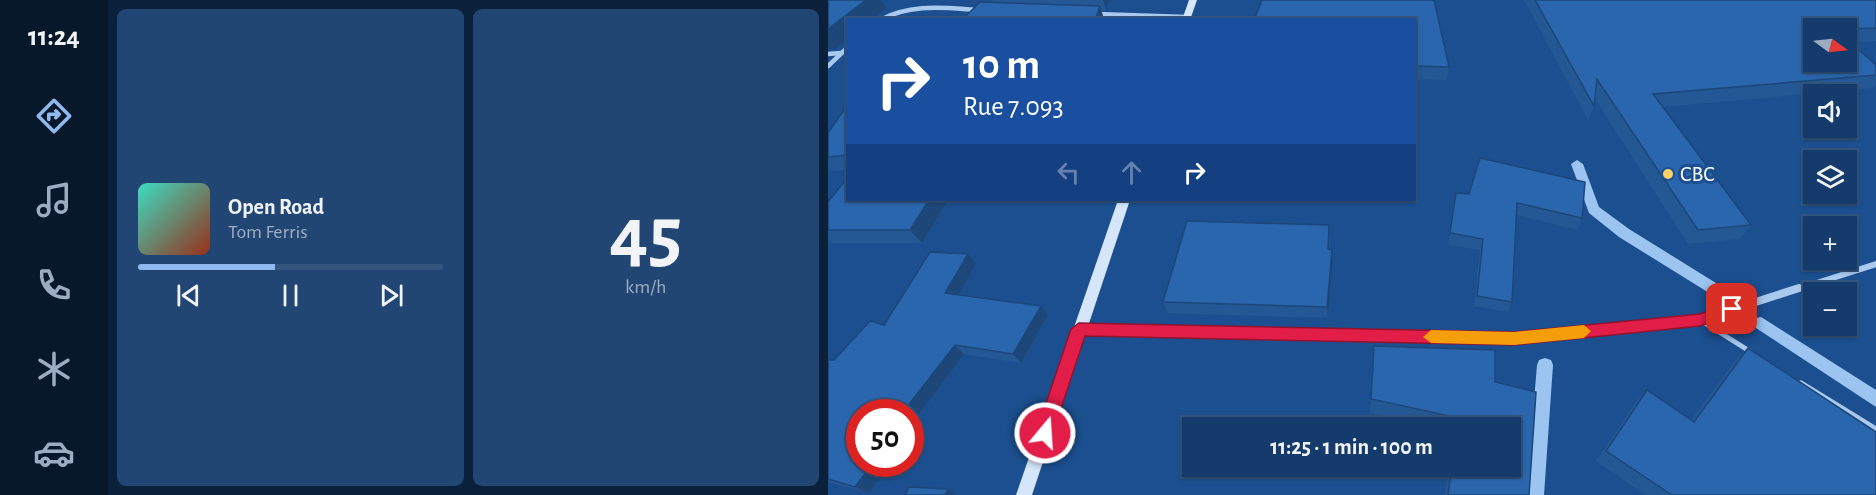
<!DOCTYPE html>
<html lang="en">
<head>
<meta charset="utf-8">
<style>
	:root { --surface:#143b6b; --page:#214673; --text:#f1f3f6; --muted:#9dadc1; --line:#33557e; --accent:#90b9f0 }
	body { margin:0; font-family:"Alegreya Sans",sans-serif; background:var(--page); color:var(--text); height:100vh; display:flex; flex-direction:column; font-size:22px; white-space:nowrap }
	* { box-sizing:border-box; margin:0 }
	p { font-size:20px; color:var(--muted) }
	.icon { flex:none; width:33px; height:33px; fill:none; stroke:currentColor; stroke-width:2; stroke-linecap:round; stroke-linejoin:round }
	.map { position:relative; flex:1; overflow:hidden }
	.side { display:flex; flex-direction:column; gap:9px; padding:9px; background:#0b203b; width:720px }
	.side>* { flex:none }
	.top-card { position:absolute; left:18px; top:18px; width:570px; height:183px; border-radius:0px; box-shadow:0 2px 4px #0004,0 0 0 2px var(--line); background:#1a4fa0; color:#fff; overflow:hidden }
	.needle { width:39px; rotate:105deg }
	.fabs { position:absolute; left:975px; top:18px; display:grid; gap:12px }
	.fabs a { display:grid; place-items:center; width:54px; height:54px; border-radius:0px; background:var(--surface); box-shadow:0 2px 4px #0004,0 0 0 2px var(--line); font-size:30px }
	.speed { position:absolute; left:18px; top:399px; display:flex; gap:12px; font-size:30px; font-weight:700; text-align:center }
	.speed>* { display:grid; place-content:center; width:78px; height:78px; border-radius:50%; background:var(--surface); box-shadow:0 2px 4px #0004,0 0 0 2px var(--line); line-height:1 }
	.speed .limit { border:9px solid #d22; background:#fff; color:#111 }
	.pin { position:absolute; display:grid; place-items:center; width:51px; height:51px; color:#fff; margin:-26px; border-radius:12px; box-shadow:0 3px 9px #0006 }
	.me { position:absolute; width:66px; margin:-33px; rotate:18deg; stroke-linejoin:round; filter:drop-shadow(0 0 4px #0008) }
	.turn { display:flex; align-items:center; gap:21px; height:126px; padding:0 18px; font-size:27px }
	.turn .icon { width:78px; height:78px; stroke-width:2.5 }
	.turn b { display:block; font-size:42px; line-height:51px }
	.lanes { display:flex; align-items:center; height:57px; padding:0 18px; background:#0003; justify-content:center; gap:30px; direction:ltr }
	.lanes .off { opacity:.35 }
	.side .widget { flex:1; display:flex; flex-direction:column; justify-content:center; gap:9px; min-width:0; padding:0 21px; border-radius:9px; background:var(--page) }
	.side .dial { align-items:center; gap:0 }
	.dial b { font-size:78px; line-height:1 }
	.song { display:flex; align-items:center; gap:18px }
	.cover { width:72px; height:72px; border-radius:9px; background:linear-gradient(135deg,hsl(170 70% 55%),hsl(10 70% 35%)) }
	.played { height:6px; border-radius:3px; background:linear-gradient(90deg,var(--accent) 45%,var(--line) 45%) }
	.keys { display:flex; justify-content:space-around; direction:ltr }
	.side .tiles { flex:1; display:grid; gap:9px; grid-template-columns:repeat(2,1fr) }
	.trip { position:absolute; left:354px; top:417px; width:339px; height:60px; border-radius:0px; background:var(--surface); box-shadow:0 2px 4px #0004,0 0 0 2px var(--line); font-weight:700; line-height:60px; text-align:center }
	main { display:flex; flex:1; min-height:0 }
	.menu { display:flex; flex-direction:column; width:108px; justify-content:space-around; align-items:center; background:#08182b; color:var(--muted) }
	.menu .icon { width:42px; height:42px }
	.menu .active { color:var(--accent) }
	.menu b { font-size:27px; color:var(--text) }
	.map>svg:first-child { display:block }
</style>
</head>
<body>
<main>
<nav class="menu">
<b>11:24</b>
<svg class="icon active" aria-label="directions" viewBox="0 0 24 24"><path d="M12 3l9 9-9 9-9-9zM9 14v-3h6M13 9l2 2-2 2"/></svg>
<svg class="icon" aria-label="music" viewBox="0 0 24 24"><path d="M9 18V5l10-2v13"/><circle cx="6" cy="18" r="3"/><circle cx="16" cy="16" r="3"/></svg>
<svg class="icon" aria-label="phone" viewBox="0 0 24 24"><path d="M5 4h4l2 5-3 2q2 4 5 5l2-3 5 2v4C11 20 4 13 5 4z"/></svg>
<svg class="icon" aria-label="climate" viewBox="0 0 24 24"><path d="M12 3v18M4 7l16 10M4 17L20 7"/></svg>
<svg class="icon" aria-label="car" viewBox="0 0 24 24"><path d="M5 17H2v-5l4-1 3-4h7l3 4 3 1v5h-3M9 17h6M6 11h13"/><circle cx="7" cy="17" r="2"/><circle cx="17" cy="17" r="2"/></svg>
</nav>
<section class="side">
<div class="tiles">
<div class="widget">
<div class="song"><i class="cover"></i><div><b>Open Road</b><p>Tom Ferris</p></div></div>
<div class="played"></div>
<div class="keys"><svg class="icon" aria-label="previous" viewBox="0 0 24 24"><path d="M18 5L8 12l10 7zM5 5v14"/></svg><svg class="icon" aria-label="pause" viewBox="0 0 24 24"><path d="M8 5v14M16 5v14"/></svg><svg class="icon" aria-label="next" viewBox="0 0 24 24"><path d="M6 5l10 7-10 7zM19 5v14"/></svg></div>
</div>
<div class="widget dial"><b>45</b><p>km/h</p></div>
</div>
</section>
<div class="map">
<svg width="1048" height="495" viewBox="0 0 1048 495">
	<rect width="100%" height="100%" fill="#1b4f8f"/>
	<g fill="none" stroke-linecap="round" stroke-linejoin="round">
		<!-- stream -->
		<g fill="#9cc4f0" fill-rule="evenodd">
			<polygon points="749,160 755,164 771,207 801,229 896,288 898,292 896,296 891,298 886,296 791,237 761,213 743,164"/>
			<polygon points="933,317 1048,390 1048,407 928,328 926,323 928,318"/>
			<polygon points="717,358 723,360 725,365 716,495 698,495 709,365 711,360"/>
		</g>
		<!-- service -->
		<g stroke="#a9c9ee" stroke-width="5">
			<polyline points="872,320 923,352"/>
			<polyline points="973,383 1048,429"/>
		</g>
		<!-- minor-far2 -->
		<g stroke="#a9c9ee" stroke-width="4.5">
			<polyline points="269,14 358,17"/>
			<path d="M52 20C83 3 117 8 151 10"/>
			<polyline points="0,54 13,53"/>
			<polyline points="0,66 20,47"/>
		</g>
		<!-- minor-far1 -->
		<polyline stroke="#a9c9ee" stroke-width="6" points="967,290 1048,264"/>
		<!-- minor -->
		<polyline stroke="#a9c9ee" stroke-width="8" points="252,329 686,339 872,320 971,288"/>
		<!-- secondary -->
		<g fill="#d6e6fa" fill-rule="evenodd">
			<polygon points="361,0 369,0 362,20 354,20"/>
			<polygon points="290,200 302,200 204,495 188,495"/>
		</g>
	</g>
	<!-- wall -->
	<g fill="#245895" fill-rule="evenodd">
		<polygon points="164,0 281,0 278,10 273,10 276,20 134,20 165,3"/>
		<polygon points="434,0 606,0 621,67 619,80 586,79 586,20 426,20"/>
		<path d="M696 0H1048V41L1022 43 1048 65V85L1045 88 835 107 923 225 912 239 860 244 767 99 766 106 760 120ZM986 28H1018V62Z"/>
		<polygon points="20,104 20,170 0,171 0,133"/>
		<polygon points="652,158 754,218 749,230 689,215 684,302 680,312 646,306 652,250 620,245 628,193 641,194"/>
		<polygon points="120,200 94,243 0,243 0,202"/>
		<polygon points="502,237 501,250 504,250 505,261 500,318 340,313 335,302"/>
		<polygon points="140,254 148,264 130,294 213,306 220,315 193,363 136,354 32,464 62,464 41,493 0,482 0,360 6,360 56,325"/>
		<polygon points="546,346 667,350 667,382 708,392 701,495 617,495 621,466 682,466 682,428 612,428 542,413"/>
		<polygon points="920,348 1048,495 817,495 768,461 808,402 819,390 863,420 907,361"/>
	</g>
	<!-- shaded-wall -->
	<g fill="#1d4779">
		<polygon points="38,0 53,0 58,8 44,20 20,20 20,39 7,49 0,50 0,29"/>
		<polygon points="275,0 281,0 278,10"/>
		<polygon points="272,6 276,19 276,20 267,20"/>
		<polygon points="101,200 120,200 94,243 82,230"/>
		<polygon points="504,250 505,261 500,318 499,307"/>
		<polygon points="140,254 148,264 126,302 117,293"/>
		<polygon points="213,306 220,315 193,363 185,354"/>
		<polygon points="127,345 136,354 82,426 82,412 75,412"/>
		<polygon points="44,464 62,464 41,493 27,487"/>
		<polygon points="120,489 128,494 127,495 117,495"/>
	</g>
	<!-- building -->
	<g fill="#2a66ad" stroke="#1d4779" stroke-width="1.5">
		<polygon points="0,0 38,0 0,29"/>
		<polygon points="434,0 606,0 621,67 586,66 586,20 426,20"/>
		<polygon points="707,0 1048,0 1048,28 1018,29 986,28 986,62 1018,62 1018,39 1048,65 1048,75 825,94 923,225 870,230 769,79 766,106"/>
		<polygon points="152,2 272,6 267,20 134,20"/>
		<polygon points="20,104 20,155 0,157 0,133"/>
		<polygon points="652,158 757,182 754,218 689,203 684,302 649,296 655,239 622,233 628,193 641,194"/>
		<polygon points="20,177 20,200 101,200 82,230 0,230 0,202"/>
		<polygon points="359,221 501,225 500,249 504,250 499,307 335,302"/>
		<polygon points="102,252 140,254 117,293 213,306 185,354 127,345 75,412 32,412 32,464 44,464 27,487 0,479 0,360 6,360 42,321 56,325"/>
		<polygon points="546,346 667,350 667,382 708,392 701,495 620,495 624,466 682,466 682,428 629,428 631,418 543,399"/>
		<polygon points="920,348 1048,432 1048,495 844,495 778,451 819,390 866,422"/>
		<polygon points="81,487 120,489 117,495 77,495"/>
	</g>
	<!-- route -->
	<polygon fill="#e11d48" stroke="#92132f" stroke-width="1.5" points="904,302 910,304 912,309 910,313 872,326 686,345 257,336 223,439 217,441 211,439 208,433 243,329 251,323 686,332 872,314"/>
	<!-- slow -->
	<polygon fill="#f59e0b" points="756,325 763,331 756,338 686,345 603,343 595,337 603,330 686,332"/>
	<!-- markers -->
	<circle fill="#ffd166" stroke="#1b4f8f" stroke-width="2" cx="840" cy="174" r="6"/>
	<g text-anchor="middle" dominant-baseline="central" stroke-width="6" stroke-linejoin="round" paint-order="stroke">
		<!-- poi labels -->
		<g font-size="22" fill="#fff" stroke="#1b4f8f" text-anchor="start">
			<text x="852" y="174">CBC</text>
		</g>
	</g>
</svg>
<div class="fabs">
<a><svg class="needle" viewBox="-14 -14 28 28"><path d="M0-13l5 13h-10z" fill="#e53935"/><path d="M0 13l5-13h-10z" fill="#9dadc1"/></svg></a>
<a><svg class="icon" aria-label="sound" viewBox="0 0 24 24"><path d="M4 9h4l5-4v14l-5-4H4zM17 9q2 3 0 6"/></svg></a>
<a><svg class="icon" aria-label="layers" viewBox="0 0 24 24"><path d="M12 4l9 5-9 5-9-5zM3 14l9 5 9-5"/></svg></a>
<a>+</a>
<a>−</a>
</div>
<div class="speed"><div class="limit">50</div></div>
<div class="pin" style="left:904px;top:309px;background:#d93025"><svg class="icon" aria-label="arrive" viewBox="0 0 24 24"><path d="M6 21V4h12l-3 4 3 4H6"/></svg></div>
<svg class="me" style="left:217px;top:433px" viewBox="-20 -20 40 40"><circle r="17" fill="#e11d48" stroke="#fff" stroke-width="3"/><path d="M0-11L8 9 0 5-8 9z" fill="#fff"/></svg>
<div class="trip">11:25 · 1 min · 100 m</div>
<div class="top-card">
<div class="turn"><svg class="icon" aria-label="right" viewBox="0 0 24 24"><path d="M7 20v-9h11M14 6l5 5-5 5"/></svg><div><b>10 m</b>Rue 7.093</div></div>
<div class="lanes"><svg class="icon off" aria-label="left" viewBox="0 0 24 24"><path d="M17 20v-9H6M10 6l-5 5 5 5"/></svg><svg class="icon off" aria-label="ahead" viewBox="0 0 24 24"><path d="M12 20V5M6 11l6-6 6 6"/></svg><svg class="icon" aria-label="right" viewBox="0 0 24 24"><path d="M7 20v-9h11M14 6l5 5-5 5"/></svg></div>
</div>
</div>
</main>
</body>
</html>
